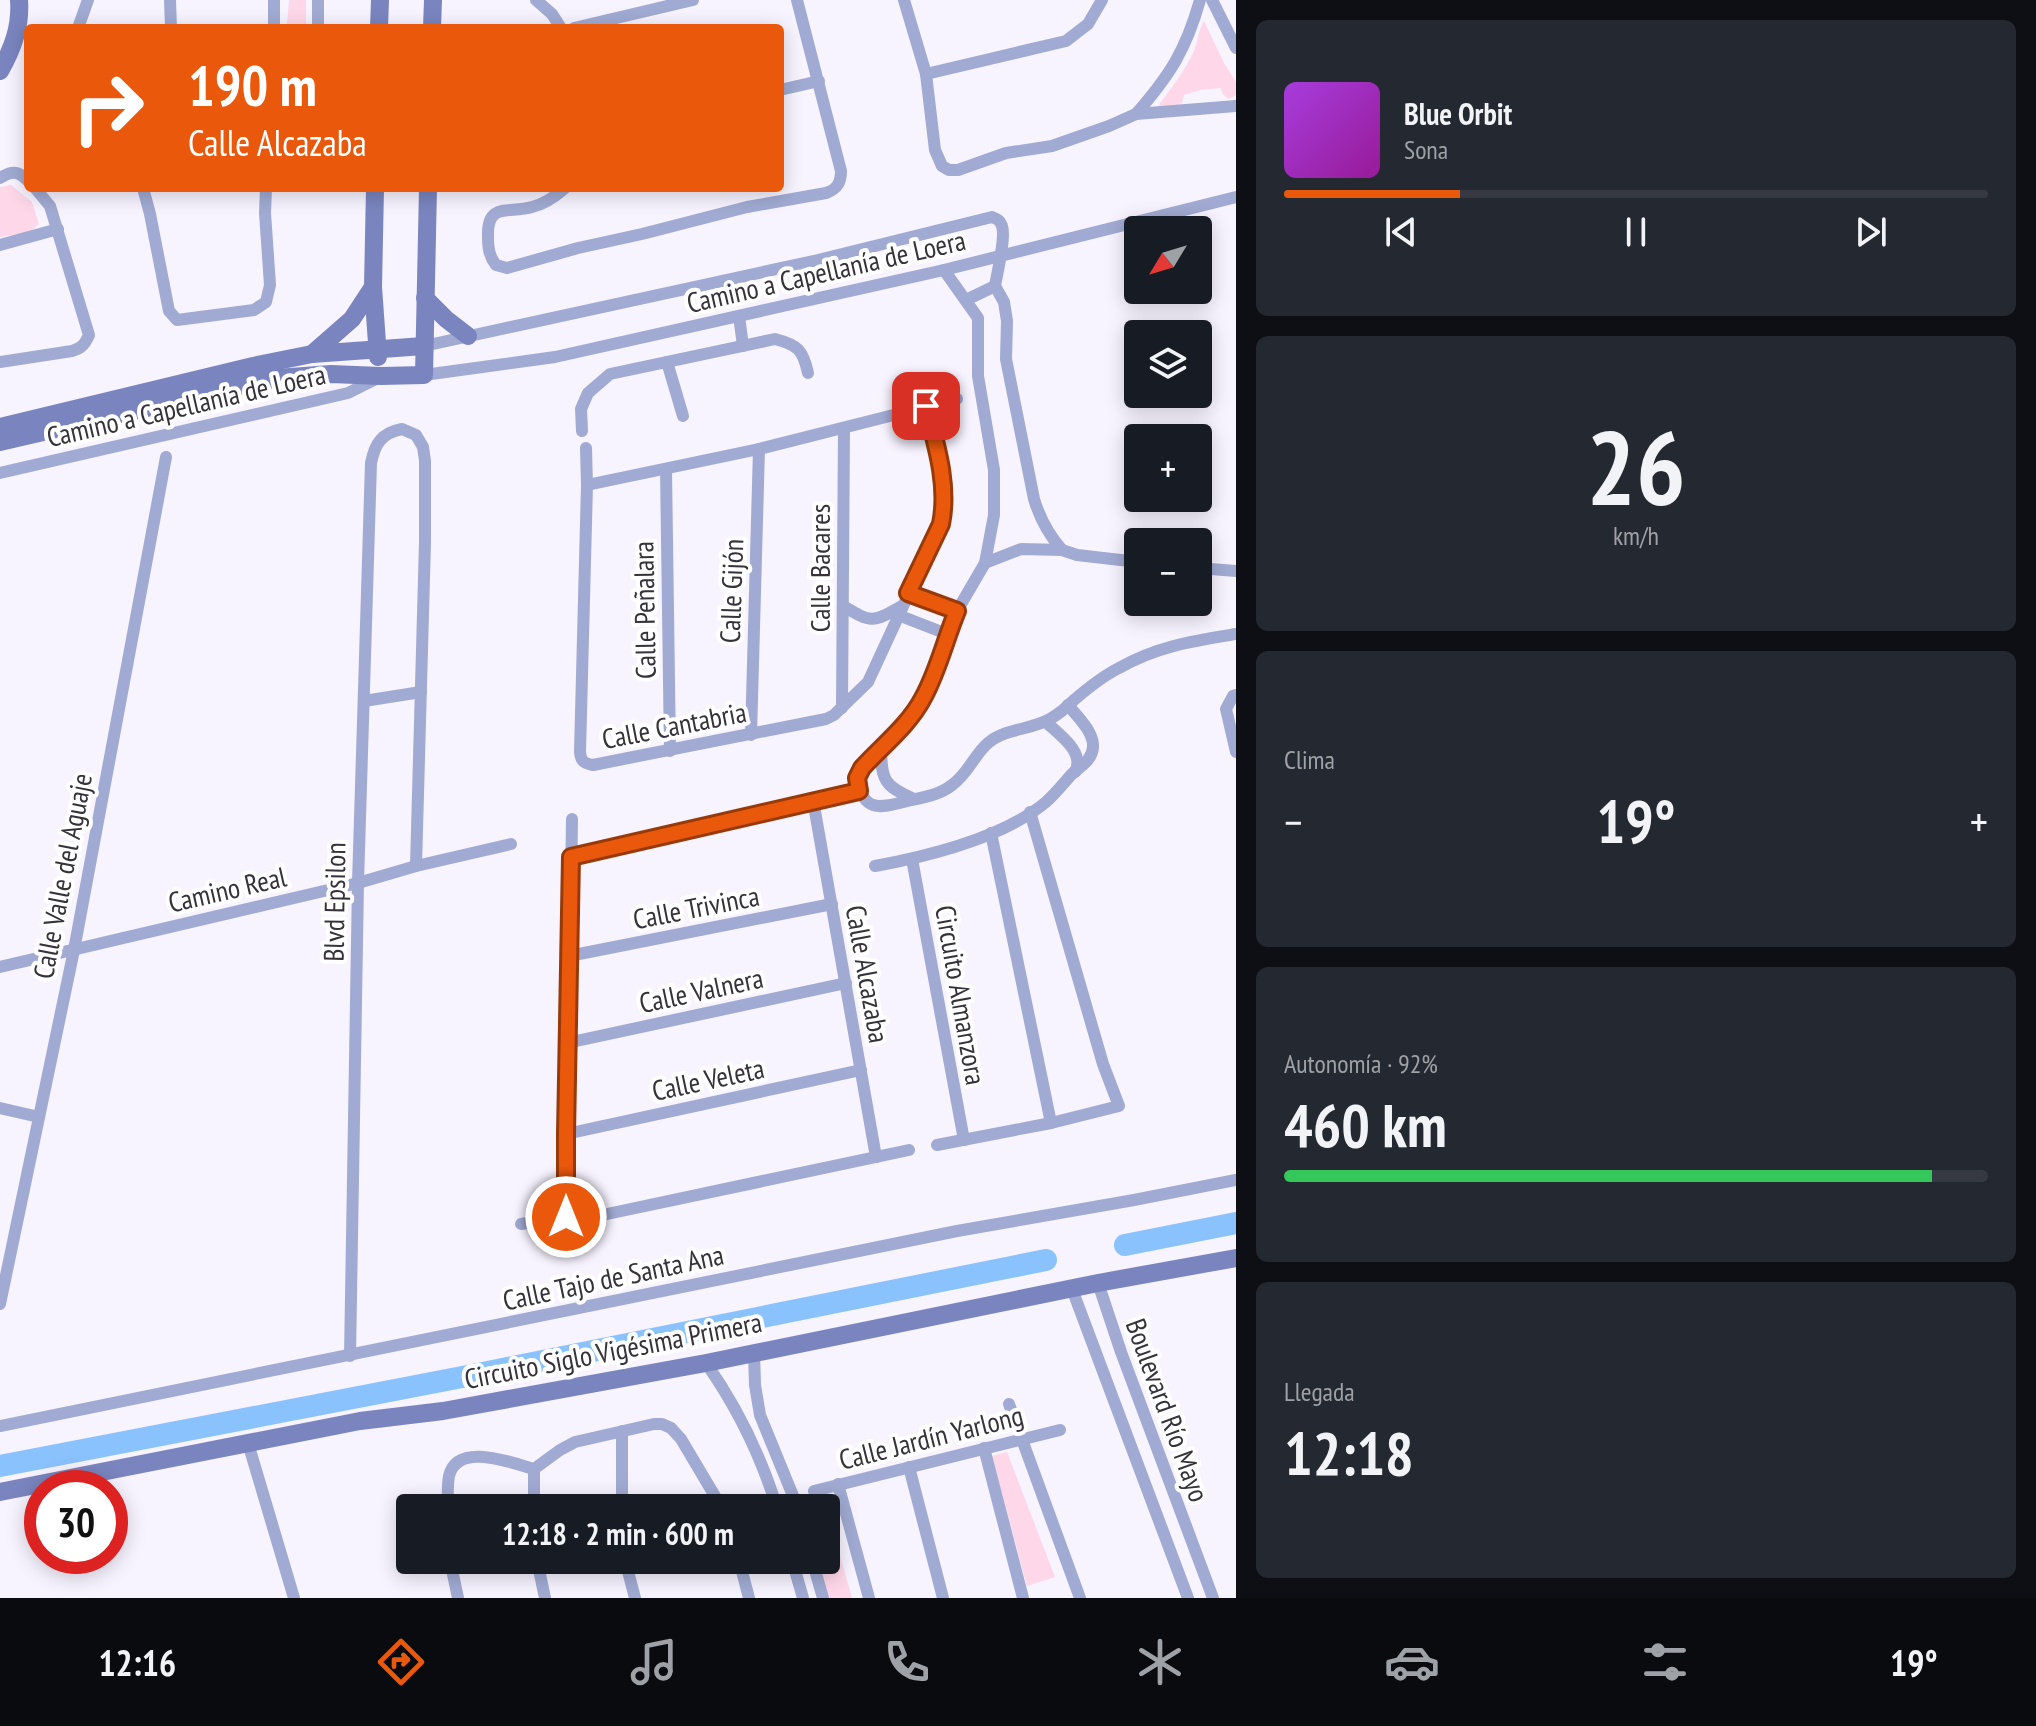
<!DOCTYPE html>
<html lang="es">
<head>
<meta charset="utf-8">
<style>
	:root { --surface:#171b24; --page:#242831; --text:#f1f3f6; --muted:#9ea1a6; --line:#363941; --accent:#ea580c }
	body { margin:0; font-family:"PT Sans Narrow",sans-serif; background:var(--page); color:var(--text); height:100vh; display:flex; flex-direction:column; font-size:30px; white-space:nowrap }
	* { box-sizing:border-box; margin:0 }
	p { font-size:26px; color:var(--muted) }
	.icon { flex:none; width:44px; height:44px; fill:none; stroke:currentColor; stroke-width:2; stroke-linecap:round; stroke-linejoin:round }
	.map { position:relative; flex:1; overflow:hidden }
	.sheet { display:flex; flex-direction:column; gap:20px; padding:20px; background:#0d0f14; width:800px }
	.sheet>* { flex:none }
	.hud { position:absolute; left:24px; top:24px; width:760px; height:168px; border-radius:8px; box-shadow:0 4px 20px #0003; background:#ea580c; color:#fff; overflow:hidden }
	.needle { width:52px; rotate:232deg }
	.buttons { position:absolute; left:1124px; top:216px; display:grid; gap:16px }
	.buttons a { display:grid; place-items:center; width:88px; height:88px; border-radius:8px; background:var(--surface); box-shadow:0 4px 20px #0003; font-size:40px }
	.speed { position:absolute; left:24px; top:1470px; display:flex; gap:16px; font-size:40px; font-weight:700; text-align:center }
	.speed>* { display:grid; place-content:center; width:104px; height:104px; border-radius:50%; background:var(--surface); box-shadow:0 4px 20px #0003; line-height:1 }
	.speed .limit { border:12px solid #d22; background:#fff; color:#111 }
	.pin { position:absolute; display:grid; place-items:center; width:68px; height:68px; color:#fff; margin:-34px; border-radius:16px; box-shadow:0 4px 12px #0006 }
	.me { position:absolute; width:88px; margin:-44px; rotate:0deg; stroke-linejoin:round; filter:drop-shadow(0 0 6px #0008) }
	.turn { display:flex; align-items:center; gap:28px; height:168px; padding:0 32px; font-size:36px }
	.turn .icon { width:104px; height:104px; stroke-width:2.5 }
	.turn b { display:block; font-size:56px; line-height:68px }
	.big { font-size:60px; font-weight:700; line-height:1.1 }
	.sheet .widget { flex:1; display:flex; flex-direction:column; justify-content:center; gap:12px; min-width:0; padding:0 28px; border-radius:12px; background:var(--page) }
	.sheet .dial { align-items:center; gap:0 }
	.dial b { font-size:104px; line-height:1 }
	.song { display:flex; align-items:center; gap:24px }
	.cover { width:96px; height:96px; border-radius:12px; background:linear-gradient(135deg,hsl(280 70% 55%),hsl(300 70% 35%)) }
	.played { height:8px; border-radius:4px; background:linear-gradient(90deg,var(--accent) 25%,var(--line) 25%) }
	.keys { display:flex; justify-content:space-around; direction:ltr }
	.heat { display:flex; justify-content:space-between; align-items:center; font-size:44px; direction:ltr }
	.charge { height:12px; border-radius:6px; background:linear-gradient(90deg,#34c759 92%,var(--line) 0) }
	.trip { position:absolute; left:396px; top:1494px; width:444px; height:80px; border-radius:8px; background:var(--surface); box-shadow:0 4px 20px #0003; font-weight:700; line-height:80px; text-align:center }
	.tab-bar { display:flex; height:128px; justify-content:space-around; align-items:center; background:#090b0e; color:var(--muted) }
	.tab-bar .icon { width:56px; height:56px }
	.tab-bar .selected { color:var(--accent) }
	.tab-bar b { font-size:36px; color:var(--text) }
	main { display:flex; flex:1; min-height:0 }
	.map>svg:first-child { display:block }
</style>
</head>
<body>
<main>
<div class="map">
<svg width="1236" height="1598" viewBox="0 0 1236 1598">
	<rect width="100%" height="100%" fill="#f7f3ff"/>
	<!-- green -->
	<g fill="#fed8e9">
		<polygon points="289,0 306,0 306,28 282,28 287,24"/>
		<path d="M1204 21 1224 63 1236 82V95L1228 99 1222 93 1221 88 1200 90 1184 95 1182 103C1175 106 1166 109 1159 105 1171 88 1185 71 1194 51 1198 41 1198 31 1204 21Z"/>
		<polygon points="11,185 32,202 39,224 30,232 0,237 0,187"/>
		<polygon points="1007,1452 1055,1577 1027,1586 992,1456"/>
		<polygon points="824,1499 852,1598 825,1598 815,1560 826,1560 826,1508 800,1508 799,1506"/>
	</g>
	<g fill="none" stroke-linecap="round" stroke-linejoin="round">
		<!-- river -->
		<g stroke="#8ac2fe" stroke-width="22">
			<polyline points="1125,1245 1236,1223"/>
			<polyline points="0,1466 483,1373 1046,1260"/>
		</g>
		<!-- street -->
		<g stroke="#a1aad2" stroke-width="12">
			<polyline points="170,0 171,28"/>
			<polyline points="274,0 274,28"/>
			<polyline points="318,0 318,28"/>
			<polyline points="536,0 552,14 561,28"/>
			<polyline points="904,0 926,74 935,150 942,166 949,170 958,170 1006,153 1052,146 1109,126 1136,114 1236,106"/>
			<polyline points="1212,0 1236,48"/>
			<polyline points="78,28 88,0"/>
			<polyline points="574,28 693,0"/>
			<polyline points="926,74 1066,41 1088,24 1102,0"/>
			<polyline points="780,90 819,81"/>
			<path d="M1136 114C1170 75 1186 50 1200 0"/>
			<path d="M0 178C11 171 18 170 28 181"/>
			<polyline points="143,188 150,214 169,311 177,320 254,310 266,302 270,285 265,213 266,188"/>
			<path d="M565 188C556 196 544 204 532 207 510 214 487 201 488 236 488 248 489 256 496 265L507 268 578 248 642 234 747 207 826 193C837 189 841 183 841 171L797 0"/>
			<polyline points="0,245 58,229"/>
			<path d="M944 270 978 318V376L994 470V515L985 563 957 611 940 658 923 699 912 715 862 768 857 778C864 817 884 806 912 800 926 797 941 794 952 785 968 774 974 755 988 743 1006 728 1031 730 1050 719 1059 714 1067 707 1074 700 1088 688 1103 676 1119 668 1158 646 1193 641 1236 634"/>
			<polyline points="966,300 995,286"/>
			<polyline points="739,316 743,346"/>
			<path d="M424 346 818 260 992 217C997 219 1000 220 1002 226 1006 237 997 274 995 286L1004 302 1007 321 1006 359 1034 499C1040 519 1048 534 1062 550"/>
			<path d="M0 362 72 351C82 348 85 344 89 335L50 206 35 188"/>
			<polyline points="667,362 683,416"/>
			<polyline points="424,375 555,357 944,270 1236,197"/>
			<path d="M582 431 581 409 588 393 610 374 775 339C798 345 803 350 808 373"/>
			<path d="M586 448 587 485 580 752C581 761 583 763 593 765L826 719 834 715 868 682 941 524C949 485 936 444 926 406"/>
			<polyline points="666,469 670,751"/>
			<polyline points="0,473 348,393 380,377"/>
			<polyline points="587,485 759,449 957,399"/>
			<polyline points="985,563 1021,549 1062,550 1077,555 1138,562"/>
			<polyline points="1198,568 1236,571"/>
			<polyline points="908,593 957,611"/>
			<path d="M843 606C872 623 872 623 902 606"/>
			<polyline points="898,615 947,634"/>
			<polyline points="1236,695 1233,696 1226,709 1236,752"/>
			<polyline points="364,701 421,692"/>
			<polyline points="842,708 844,428"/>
			<path d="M1046 722C1058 734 1086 752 1075 772"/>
			<polyline points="751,735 759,449"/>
			<path d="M881 747C881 780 884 786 914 799"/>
			<polyline points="813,800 876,1157"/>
			<polyline points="991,833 1051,1123"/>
			<polyline points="571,857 859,791"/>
			<polyline points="912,859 964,1140"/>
			<path d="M875 866C929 856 1003 838 1046 802 1055 794 1063 784 1071 775 1080 766 1092 761 1093 747 1094 732 1077 716 1068 705"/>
			<polyline points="569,956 832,904"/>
			<polyline points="0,967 358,883 416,866 511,844"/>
			<polyline points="567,1043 846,983"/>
			<polyline points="0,1108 39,1117"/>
			<polyline points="566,1134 861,1070"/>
			<polyline points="937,1145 1051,1123 1119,1106 1103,1064 1030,812"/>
			<polyline points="566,1217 572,819"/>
			<polyline points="521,1224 566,1217 593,1217 909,1150"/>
			<polyline points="1098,1283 1121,1352 1213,1598"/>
			<polyline points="1072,1289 1188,1598"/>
			<polyline points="0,1304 74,950 166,457"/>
			<polyline points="754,1352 755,1385 760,1415 798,1508"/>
			<path d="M350 1356 358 883 371 463C375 443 382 433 402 429L416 435 423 447 425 461V542L416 866"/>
			<path d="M706 1363C737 1407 761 1456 777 1508"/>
			<polyline points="1009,1404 1080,1598"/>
			<polyline points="0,1426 957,1231 1134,1200 1236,1180"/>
			<polyline points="248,1443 294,1598"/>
			<polyline points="984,1448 1023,1598"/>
			<polyline points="909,1467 943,1598"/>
			<polyline points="534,1469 534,1508"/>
			<polyline points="838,1484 869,1598"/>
			<polyline points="814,1491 1060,1430"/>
			<path d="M448 1508C448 1498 447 1486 449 1476 457 1441 512 1463 534 1469L560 1450 575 1442 654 1424H662L671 1428 681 1439 722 1508"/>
			<polyline points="622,1508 622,1431"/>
			<polyline points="751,1508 774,1499"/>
			<polyline points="450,1560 458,1598"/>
			<polyline points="537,1560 545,1598"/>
			<polyline points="625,1560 635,1598"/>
			<polyline points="739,1560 749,1598"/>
			<polyline points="792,1560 803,1598"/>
			<polyline points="812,1560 823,1598"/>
		</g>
		<!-- secondary -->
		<g stroke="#7a85bf" stroke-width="18">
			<polyline points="379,28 380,0"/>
			<polyline points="432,28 433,0"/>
			<path d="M0 71C13 48 21 26 19 0"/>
			<polyline points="375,188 373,287 378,357"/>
			<polyline points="425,298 446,319 468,336"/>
			<polyline points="312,354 352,319 373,287"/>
			<polyline points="0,427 253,366 312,354 424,346"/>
			<polyline points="0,442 277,378 331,374 381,376 424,375 428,188"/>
			<polyline points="0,1492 360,1421 443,1411 706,1363 1098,1283 1236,1258"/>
		</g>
	</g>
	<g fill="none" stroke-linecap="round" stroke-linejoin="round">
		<!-- route casing -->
		<g stroke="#983908" stroke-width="20">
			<path id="route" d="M566 1217V1134L571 857 859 791 857 778 862 768C882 746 909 725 923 698 938 671 945 640 957 611L908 593 941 524C949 485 936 444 926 406"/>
		</g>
		<!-- route -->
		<use href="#route" stroke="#ea580c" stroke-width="14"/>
	</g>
	<g text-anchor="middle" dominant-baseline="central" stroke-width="8" stroke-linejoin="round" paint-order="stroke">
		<!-- street labels -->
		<g font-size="28" fill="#353339" stroke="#fff">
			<text transform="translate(826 271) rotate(-13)">Camino a Capellanía de Loera</text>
			<text transform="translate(186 405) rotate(-13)">Camino a Capellanía de Loera</text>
			<text transform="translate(819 568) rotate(-90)">Calle Bacares</text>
			<text transform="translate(731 591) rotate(-88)">Calle Gijón</text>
			<text transform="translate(644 610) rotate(-91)">Calle Peñalara</text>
			<text transform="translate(674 725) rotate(-11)">Calle Cantabria</text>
			<text transform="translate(62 876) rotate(-79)">Calle Valle del Aguaje</text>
			<text transform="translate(227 889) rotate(-13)">Camino Real</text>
			<text transform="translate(334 902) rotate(-89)">Blvd Epsilon</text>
			<text transform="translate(696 907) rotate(-11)">Calle Trivinca</text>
			<text transform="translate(868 974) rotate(80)">Calle Alcazaba</text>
			<text transform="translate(701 990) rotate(-12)">Calle Valnera</text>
			<text transform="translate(961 995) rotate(80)">Circuito Almanzora</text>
			<text transform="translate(708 1079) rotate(-12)">Calle Veleta</text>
			<text transform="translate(613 1277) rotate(-12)">Calle Tajo de Santa Ana</text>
			<text transform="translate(613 1350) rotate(-11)">Circuito Siglo Vigésima Primera</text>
			<text transform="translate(1168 1410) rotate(70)">Boulevard Río Mayo</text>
			<text transform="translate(931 1437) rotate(-14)">Calle Jardín Yarlong</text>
		</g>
	</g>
</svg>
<div class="buttons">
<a><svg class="needle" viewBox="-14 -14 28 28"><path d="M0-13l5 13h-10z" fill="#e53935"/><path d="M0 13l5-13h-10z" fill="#9ea1a6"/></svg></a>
<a><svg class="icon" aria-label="layers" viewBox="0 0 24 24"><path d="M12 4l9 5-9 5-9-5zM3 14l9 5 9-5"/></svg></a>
<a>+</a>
<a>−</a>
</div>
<div class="speed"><div class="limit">30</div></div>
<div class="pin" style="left:926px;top:406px;background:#d93025"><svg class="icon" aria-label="arrive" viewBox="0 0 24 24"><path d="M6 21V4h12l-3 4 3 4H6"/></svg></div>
<svg class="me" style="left:566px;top:1217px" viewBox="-20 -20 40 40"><circle r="17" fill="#ea580c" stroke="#fff" stroke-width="3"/><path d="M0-11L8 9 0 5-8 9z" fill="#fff"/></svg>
<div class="trip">12:18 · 2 min · 600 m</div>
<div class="hud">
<div class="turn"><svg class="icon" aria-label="right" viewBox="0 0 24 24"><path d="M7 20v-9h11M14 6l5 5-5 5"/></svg><div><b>190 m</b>Calle Alcazaba</div></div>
</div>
</div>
<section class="sheet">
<div class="widget">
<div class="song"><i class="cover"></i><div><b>Blue Orbit</b><p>Sona</p></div></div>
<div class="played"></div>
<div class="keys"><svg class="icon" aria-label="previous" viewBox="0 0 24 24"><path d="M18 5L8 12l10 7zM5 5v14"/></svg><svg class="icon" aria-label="pause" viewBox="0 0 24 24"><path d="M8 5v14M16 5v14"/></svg><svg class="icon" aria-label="next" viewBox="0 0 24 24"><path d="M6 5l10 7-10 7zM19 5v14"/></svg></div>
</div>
<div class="widget dial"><b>26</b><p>km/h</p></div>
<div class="widget"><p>Clima</p>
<div class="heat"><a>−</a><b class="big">19°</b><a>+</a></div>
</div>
<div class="widget"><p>Autonomía · 92%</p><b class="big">460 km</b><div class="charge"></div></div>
<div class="widget"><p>Llegada</p><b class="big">12:18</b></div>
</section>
</main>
<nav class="tab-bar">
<b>12:16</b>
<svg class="icon selected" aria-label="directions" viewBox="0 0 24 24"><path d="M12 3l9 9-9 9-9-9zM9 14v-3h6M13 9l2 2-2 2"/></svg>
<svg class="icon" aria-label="music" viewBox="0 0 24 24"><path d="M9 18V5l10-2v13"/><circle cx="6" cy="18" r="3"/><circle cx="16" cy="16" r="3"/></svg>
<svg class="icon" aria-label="phone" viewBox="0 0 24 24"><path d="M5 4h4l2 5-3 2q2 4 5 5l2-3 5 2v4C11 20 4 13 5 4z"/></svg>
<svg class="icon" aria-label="climate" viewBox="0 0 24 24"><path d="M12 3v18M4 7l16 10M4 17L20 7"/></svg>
<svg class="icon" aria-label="car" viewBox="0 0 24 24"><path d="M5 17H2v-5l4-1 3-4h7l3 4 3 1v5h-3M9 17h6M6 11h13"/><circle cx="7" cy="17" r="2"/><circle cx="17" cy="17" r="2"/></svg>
<svg class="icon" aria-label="filters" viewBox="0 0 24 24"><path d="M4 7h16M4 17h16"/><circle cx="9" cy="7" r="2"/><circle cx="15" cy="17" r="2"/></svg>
<b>19°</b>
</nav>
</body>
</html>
